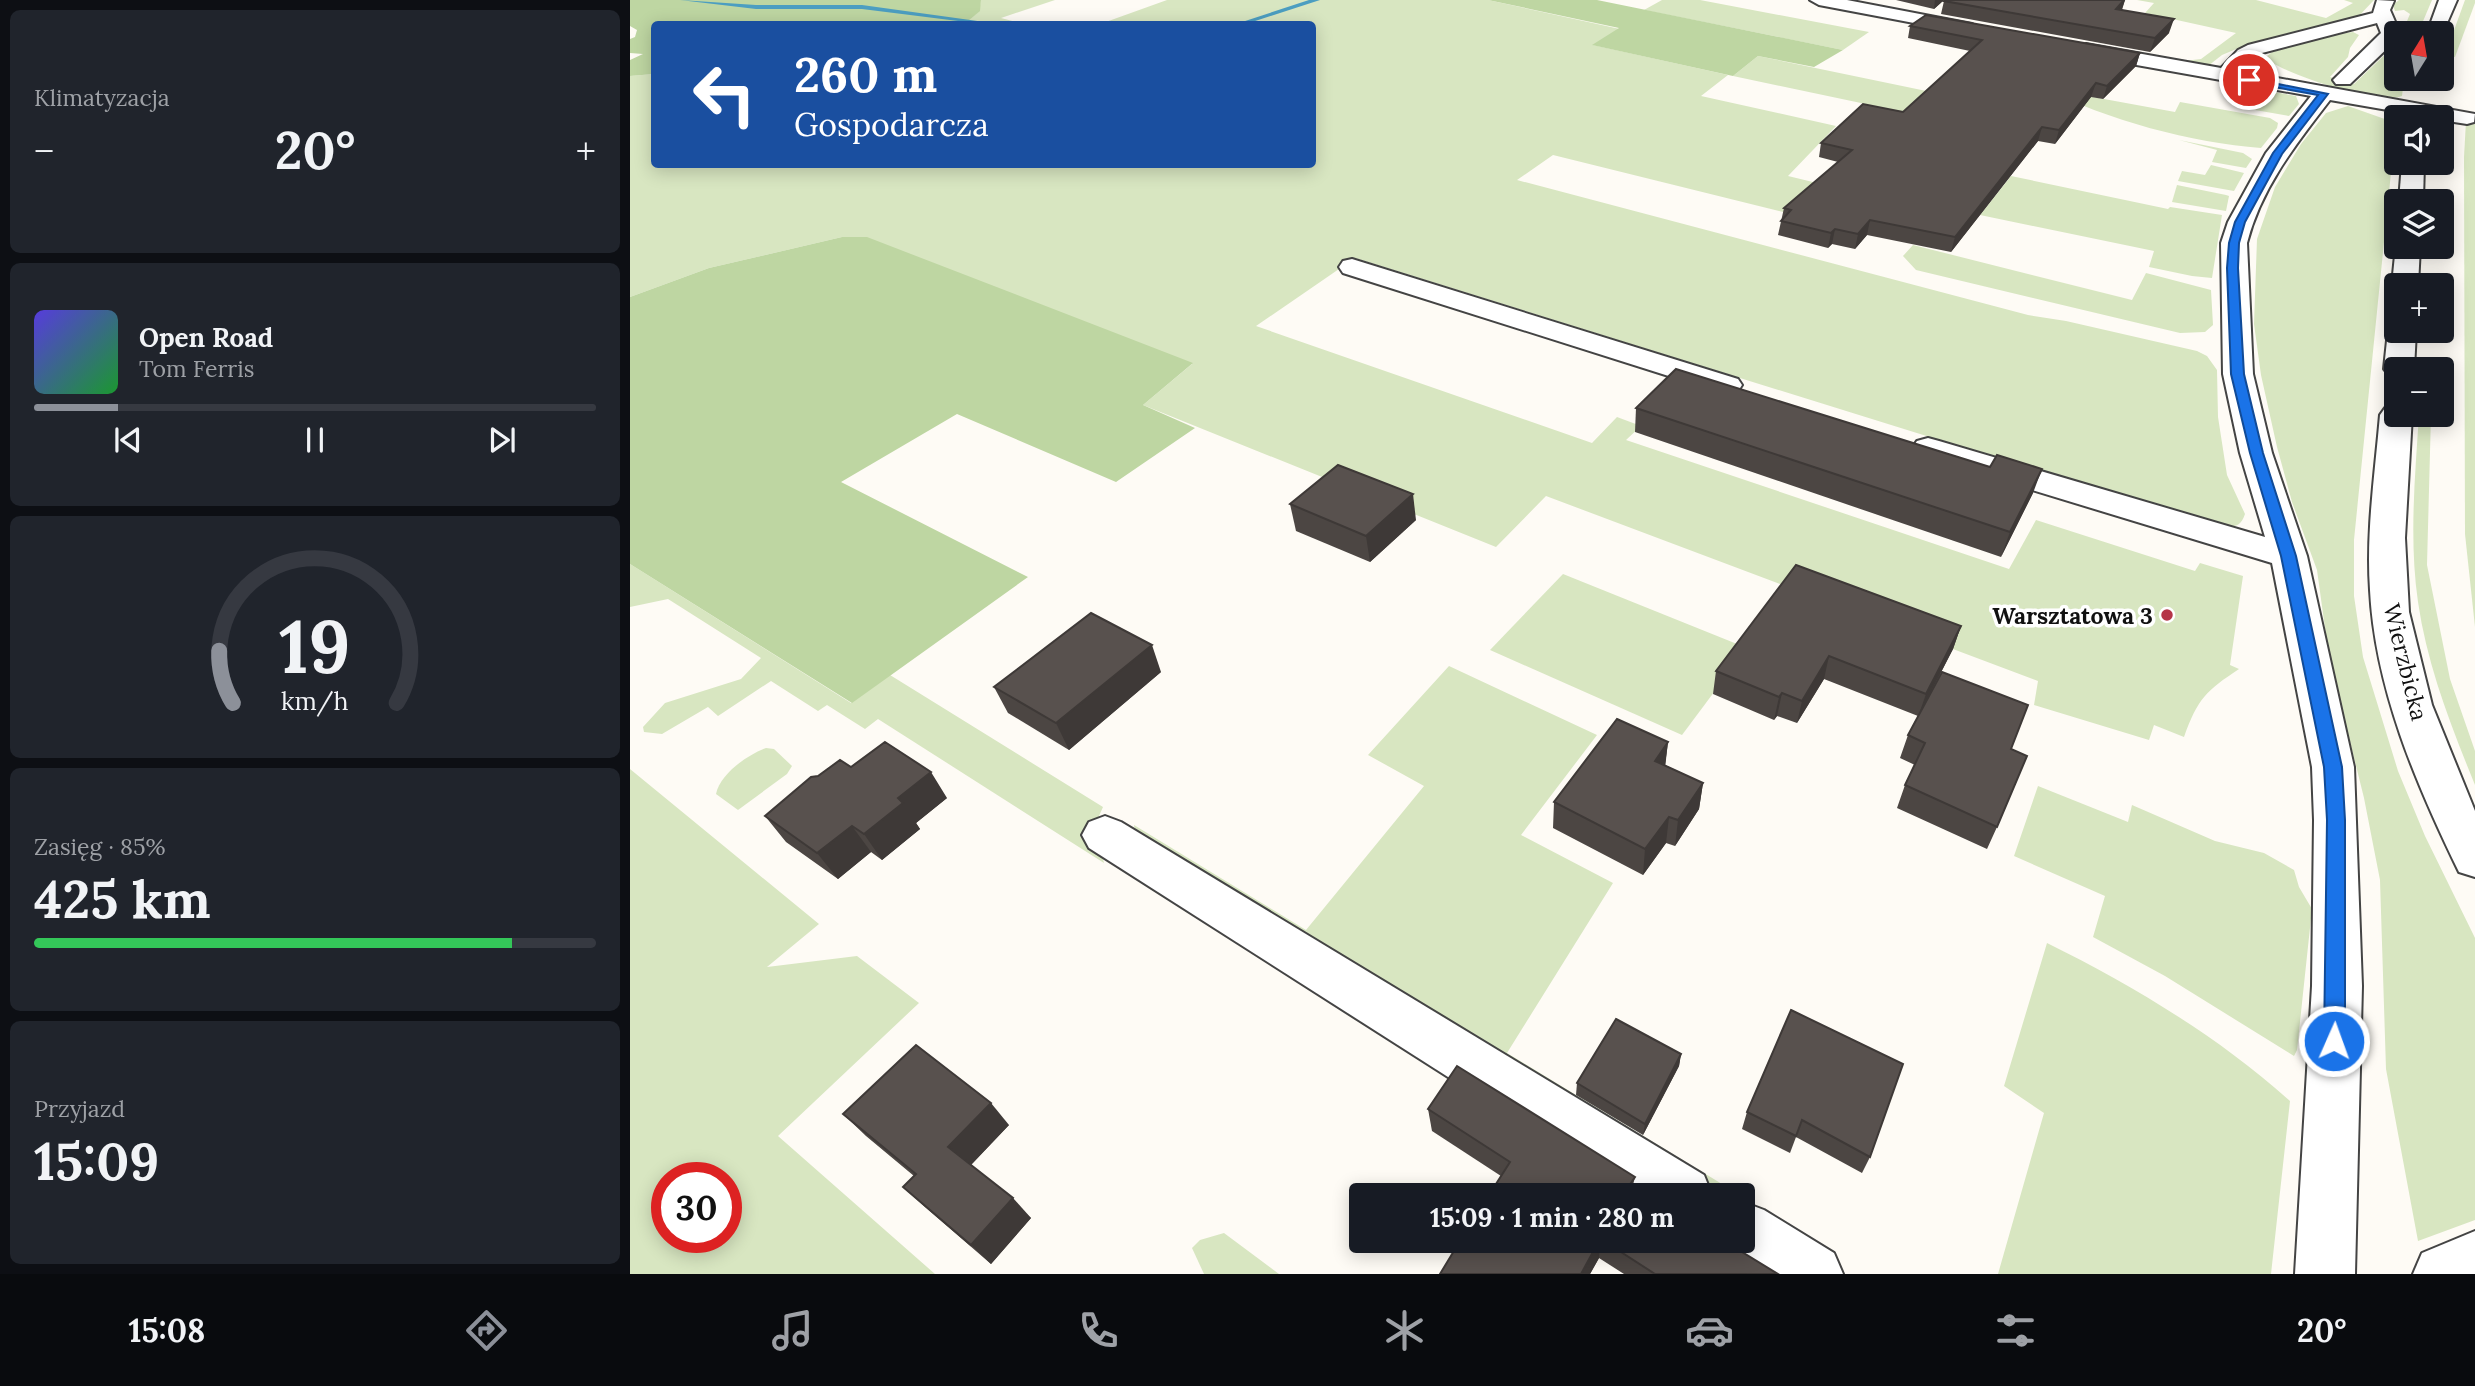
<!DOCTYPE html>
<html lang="pl">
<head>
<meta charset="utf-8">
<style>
	:root { --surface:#171b24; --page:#20242c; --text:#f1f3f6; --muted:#9ea1a6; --line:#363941; --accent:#8c9099 }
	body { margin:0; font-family:Lora,serif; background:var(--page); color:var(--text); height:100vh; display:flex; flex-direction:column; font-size:26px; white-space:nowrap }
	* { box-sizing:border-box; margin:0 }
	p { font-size:23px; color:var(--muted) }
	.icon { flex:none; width:38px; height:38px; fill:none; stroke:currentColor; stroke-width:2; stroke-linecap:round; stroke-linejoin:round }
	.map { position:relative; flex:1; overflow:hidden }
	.sheet { display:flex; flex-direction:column; gap:10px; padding:10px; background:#0d0f14; width:630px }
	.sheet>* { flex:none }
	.guide { position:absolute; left:21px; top:21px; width:665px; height:147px; border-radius:7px; box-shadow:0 4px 18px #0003; background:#1a4fa0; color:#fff; overflow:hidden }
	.needle { width:46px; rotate:11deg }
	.buttons { position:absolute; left:1754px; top:21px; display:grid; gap:14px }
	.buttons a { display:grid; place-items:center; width:70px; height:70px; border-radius:7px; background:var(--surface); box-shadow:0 4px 18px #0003; font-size:35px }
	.speed { position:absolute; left:21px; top:1162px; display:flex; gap:14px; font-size:35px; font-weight:700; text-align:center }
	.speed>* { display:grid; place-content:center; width:91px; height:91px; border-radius:50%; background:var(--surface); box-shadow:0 4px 18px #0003; line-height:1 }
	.speed .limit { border:10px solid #d22; background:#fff; color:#111 }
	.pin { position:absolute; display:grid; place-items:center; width:60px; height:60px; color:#fff; margin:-30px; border:4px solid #fff; border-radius:50%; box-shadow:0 2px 7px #0007 }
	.me { position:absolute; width:77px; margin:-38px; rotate:2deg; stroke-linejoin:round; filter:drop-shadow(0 0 5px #0008) }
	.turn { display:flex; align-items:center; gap:24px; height:147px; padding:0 28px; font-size:32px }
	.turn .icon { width:91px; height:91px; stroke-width:2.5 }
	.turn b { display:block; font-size:49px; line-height:60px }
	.big { font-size:52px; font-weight:700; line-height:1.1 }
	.sheet .card { flex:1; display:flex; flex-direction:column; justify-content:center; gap:10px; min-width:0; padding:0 24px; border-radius:10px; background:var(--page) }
	.sheet .dial { align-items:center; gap:0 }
	.dial svg { height:182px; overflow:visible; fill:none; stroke:var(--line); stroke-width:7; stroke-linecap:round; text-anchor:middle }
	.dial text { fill:var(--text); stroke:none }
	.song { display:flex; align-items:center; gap:21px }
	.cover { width:84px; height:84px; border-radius:10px; background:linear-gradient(135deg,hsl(250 70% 55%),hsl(130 70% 35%)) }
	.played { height:7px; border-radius:4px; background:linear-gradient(90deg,var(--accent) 15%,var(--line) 15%) }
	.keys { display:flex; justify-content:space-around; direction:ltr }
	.heat { display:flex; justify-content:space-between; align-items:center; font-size:38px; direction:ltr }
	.charge { height:10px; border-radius:5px; background:linear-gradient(90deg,#34c759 85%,var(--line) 0) }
	.trip { position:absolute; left:719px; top:1183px; width:406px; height:70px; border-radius:7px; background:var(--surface); box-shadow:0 4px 18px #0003; font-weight:700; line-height:70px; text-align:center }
	.menu { display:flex; height:112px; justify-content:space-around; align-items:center; background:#090b0e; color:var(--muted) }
	.menu .icon { width:49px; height:49px }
	.menu .selected { color:var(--accent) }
	.menu b { font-size:32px; color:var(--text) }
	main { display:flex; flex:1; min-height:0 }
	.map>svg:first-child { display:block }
</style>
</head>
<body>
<main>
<section class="sheet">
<div class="card"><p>Klimatyzacja</p>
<div class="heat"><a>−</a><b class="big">20°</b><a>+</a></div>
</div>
<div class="card">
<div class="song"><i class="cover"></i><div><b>Open Road</b><p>Tom Ferris</p></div></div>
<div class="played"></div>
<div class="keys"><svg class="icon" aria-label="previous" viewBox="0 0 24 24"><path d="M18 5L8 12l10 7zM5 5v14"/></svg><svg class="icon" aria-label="pause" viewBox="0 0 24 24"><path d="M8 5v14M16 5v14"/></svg><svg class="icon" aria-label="next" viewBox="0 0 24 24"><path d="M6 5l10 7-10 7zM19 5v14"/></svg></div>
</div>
<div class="card dial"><svg viewBox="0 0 100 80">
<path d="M14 69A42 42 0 1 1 86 69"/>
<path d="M14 69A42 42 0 0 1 8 46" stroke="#8c9099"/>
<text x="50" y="56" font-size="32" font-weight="700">19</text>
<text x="50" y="72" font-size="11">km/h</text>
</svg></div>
<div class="card"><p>Zasięg · 85%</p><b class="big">425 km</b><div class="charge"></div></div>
<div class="card"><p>Przyjazd</p><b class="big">15:09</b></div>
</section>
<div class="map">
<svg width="1845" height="1274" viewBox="0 0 1845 1274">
	<rect width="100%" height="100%" fill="#fefbf5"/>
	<!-- green -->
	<g fill="#d8e6c1" fill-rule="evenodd">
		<polygon points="351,0 425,0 371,18 394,24 336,23 349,11"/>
		<path d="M537 0H858L990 29 963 45 1098 75 1071 96 1206 126 1158 176 1249 198 1222 229 923 155 887 180 1398 315 1436 321 1567 351 1577 356 1587 370 1588 417 1597 475 1615 514C1610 530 1600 527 1585 526L725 258 626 326 962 443 987 417 1011 426 996 440 1379 569 1406 520 1565 571 1570 563 1613 576 1600 665 1609 669C1576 691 1568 698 1554 737L1524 725 1519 740 1404 705 1408 681 916 496 866 547 513 405 562 364 212 237 79 268 0 297V76L24 74V164H682V24H431L473 23Z"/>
		<polygon points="1032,0 1070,0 1239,32 1213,50 1014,10"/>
		<polygon points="1507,0 1626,0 1696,18 1723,3 1714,0 1744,0 1727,18 1618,44 1592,55 1578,66 1554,61 1571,59 1606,33 1515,13 1524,3"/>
		<polygon points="1769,0 1802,0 1788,33 1772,33 1780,14 1774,10 1765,11 1763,5"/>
		<polygon points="1835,0 1845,0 1845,3 1825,57 1815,55"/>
		<path d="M1723 32 1729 35 1720 48 1718 57 1700 77 1724 84 1766 44V79H1774L1772 96C1751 106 1654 74 1635 58L1642 52 1703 35Z"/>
		<polygon points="1128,56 1306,93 1283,114 1103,76"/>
		<polygon points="1618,87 1666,96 1669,104 1659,116 1608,107"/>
		<path d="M1414 88 1545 112 1550 102 1640 118 1648 123 1647 128 1631 148C1562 143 1477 120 1414 88Z"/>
		<polygon points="1718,106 1766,123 1724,540 1724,596 1733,657 1768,771 1795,836 1845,938 1845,1220 1788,1241 1756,1069 1750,880 1734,798 1699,657 1687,570 1662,502 1647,447 1631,375 1624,324 1627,239 1645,187 1671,144 1696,113"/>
		<polygon points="1836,121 1845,122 1845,627 1835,534 1834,157"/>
		<polygon points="1549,140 1613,153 1622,159 1616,168 1582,162 1587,150"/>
		<polygon points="1581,165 1614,173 1604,191 1548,181 1552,171 1575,175"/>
		<polygon points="1381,176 1538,209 1540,207 1592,215 1582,278 1562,276 1519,267 1524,251 1350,215"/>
		<polygon points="1547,185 1596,195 1599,196 1596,211 1542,202"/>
		<polygon points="1283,245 1502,300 1516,273 1581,290 1583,325 1575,332 1550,333 1286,270 1273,256"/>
		<path d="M1789 415H1801L1797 565 1820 679 1845 751V785C1821 726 1797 665 1788 602 1779 540 1785 476 1789 415Z"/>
		<polygon points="0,564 221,703 260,675 473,807 465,825 474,863 248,719 235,729 197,705 188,711 141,681 88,716 78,707 32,734 14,732 13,727 35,703 111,679 131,658 38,599 0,607"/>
		<polygon points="933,574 1117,648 1052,735 860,650"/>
		<polygon points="819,666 967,735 891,835 983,883 877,1053 1110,1195 1079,1195 506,839 504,825 676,930 794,786 738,755"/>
		<path d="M136 748 144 749 162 766 157 774 108 810 86 794C90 774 117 755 136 748Z"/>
		<path d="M0 769 189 924 137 967 227 956 289 1003 148 1136 305 1274H0ZM37 1178H96V1237H37Z"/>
		<polygon points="1408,786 1498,822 1502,805 1585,841 1634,853 1664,870 1669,887 1682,909 1667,1050 1664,1056 1535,976 1463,937 1475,896 1384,856"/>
		<path d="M1417 943C1502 985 1589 1037 1660 1101L1641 1274H1368L1414 1113 1374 1086Z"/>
		<polygon points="594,1233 649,1274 574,1274 562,1248 570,1240"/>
	</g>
	<!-- forest -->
	<g fill="#bed6a2">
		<polygon points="0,0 351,0 350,11 337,22 345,24 24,24 24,74 0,76 0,60 13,54 0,53 0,39 5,37 7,30 0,26"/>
		<polygon points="858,0 967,0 1213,50 1184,67 1128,56 1103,76 962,45 989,28"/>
		<polygon points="212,237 237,237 563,363 513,405 565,428 486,482 327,414 211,482 398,577 222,703 0,564 0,297 79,268"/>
	</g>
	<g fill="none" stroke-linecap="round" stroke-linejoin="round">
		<!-- stream -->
		<g fill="#4c9ec1" fill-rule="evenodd">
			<polygon points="50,0 126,5 232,5 369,24 352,24 232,9 126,9"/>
			<polygon points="679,0 690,0 616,24 606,24"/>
		</g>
		<!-- minor casing -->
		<g stroke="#444" stroke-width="4">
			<g id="minor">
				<polygon points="1180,0 1217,0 1342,24 1351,29 1342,34 1189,5"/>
				<path d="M1747 0 1764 1 1760 10 1770 33H1766V40L1720 84H1706L1703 80 1751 33 1747 23 1632 53 1622 58 1609 71 1845 114 1844 122 1837 124 1811 120V117H1798L1700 100C1666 144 1631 188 1617 243L1623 374 1642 453 1677 556 1724 767 1732 986 1725 1274H1665L1682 986 1684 820 1682 767 1642 563 1287 455 1282 448 1287 441 1298 438 1309 441 1635 537 1610 453 1593 374 1591 243 1598 222 1636 153 1681 96 1456 56 1447 50 1456 44 1591 68 1608 50 1618 45 1743 13Z"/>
				<polygon points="1809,0 1827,0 1811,37 1811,33 1797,33"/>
				<polygon points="1772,163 1794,163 1793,201 1769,201"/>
				<polygon points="1766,245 1790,247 1788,285 1766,285 1766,291 1762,285"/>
				<polygon points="722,259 1108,379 1112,385 1108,391 1097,394 1086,391 713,273 709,267 713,261"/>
				<polygon points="1766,324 1766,331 1786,331 1784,369 1766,369 1766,377 1759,375 1754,369 1758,331"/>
				<path d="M1766 406V415H1782L1775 538 1779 612 1802 705 1845 811V877L1829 872C1786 784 1745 688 1740 590 1736 532 1745 473 1750 415L1755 408Z"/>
				<polygon points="475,816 491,822 1074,1175 1082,1195 1003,1195 459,848 452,835 459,822"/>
				<polygon points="1113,1202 1134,1210 1204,1253 1213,1274 1128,1274 1092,1252 1088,1241 1113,1241"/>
				<polygon points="1845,1231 1845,1274 1783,1274 1792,1253"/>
			</g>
		</g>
		<!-- minor -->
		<use href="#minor" fill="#fff" fill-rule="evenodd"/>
	</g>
	<!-- wall -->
	<g fill="#4c4643">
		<polygon points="1266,0 1314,0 1304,9"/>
		<polygon points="1315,0 1495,0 1492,10 1539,33 1520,52 1311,14 1314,1"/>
		<polygon points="1280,26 1510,53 1506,66 1473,99 1461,97 1425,144 1408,141 1321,252 1237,235 1225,249 1202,244 1198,248 1148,235 1154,208 1208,162 1189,157 1191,143 1273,112 1340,51 1278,38"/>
		<polygon points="1006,408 1403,493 1371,557 1005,432"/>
		<polygon points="660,504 786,520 740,562 666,531"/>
		<polygon points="1331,626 1323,649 1291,711 1381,749 1367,827 1357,849 1267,808 1275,785 1285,765 1270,758 1278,735 1288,716 1194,679 1167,723 1147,716 1144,720 1083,694 1086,671"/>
		<polygon points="531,672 439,750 378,713 364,687"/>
		<polygon points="1038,742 1035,765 1073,783 1069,809 1045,846 1036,843 1013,875 923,828 924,802"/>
		<polygon points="188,776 317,798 286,823 290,829 252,860 241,852 208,879 156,842 135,816"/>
		<polygon points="1161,1010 1240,1157 1232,1173 1166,1137 1160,1153 1112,1129 1117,1112"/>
		<polygon points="1051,1054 1049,1066 1013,1135 946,1095 947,1083"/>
		<polygon points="798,1109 1005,1177 1003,1185 871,1176 802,1131"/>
		<polygon points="213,1114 379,1125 341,1165 401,1218 361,1264 295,1207 273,1187 284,1176 236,1136"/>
		<polygon points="830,1241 1094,1241 1148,1274 994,1274 969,1258 960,1274 810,1274"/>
	</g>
	<!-- shaded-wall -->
	<g fill="#3e3937">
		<polygon points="1305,0 1314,0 1304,9"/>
		<polygon points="1494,0 1495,0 1491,11 1486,9"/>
		<polygon points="1544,19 1539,33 1520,52 1525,38"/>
		<polygon points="1510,53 1506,66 1473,99 1477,86"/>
		<polygon points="1466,83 1461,97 1425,144 1429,130"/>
		<polygon points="1412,127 1408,141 1321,252 1325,237"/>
		<polygon points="1240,220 1237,235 1225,249 1228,234"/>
		<polygon points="1205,229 1202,244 1198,248 1201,233"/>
		<polygon points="1412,469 1403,493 1371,557 1380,532"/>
		<polygon points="783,494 786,520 740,562 736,536"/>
		<polygon points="1331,626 1323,649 1288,717 1296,694"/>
		<polygon points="522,645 531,672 439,750 426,723"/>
		<polygon points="1199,656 1194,679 1167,723 1172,701"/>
		<polygon points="1152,693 1147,716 1144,720 1149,697"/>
		<polygon points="1038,742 1035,768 1025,761"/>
		<polygon points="301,772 317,798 286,823 290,829 252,860 234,834 268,798"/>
		<polygon points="1073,783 1069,809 1045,846 1048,820"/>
		<polygon points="1039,817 1036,843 1013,875 1015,849"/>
		<polygon points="222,826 241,852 208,879 187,853"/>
		<polygon points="1051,1054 1049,1066 1013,1135 1015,1124"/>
		<polygon points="361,1103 379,1125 338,1168 318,1147"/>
		<polygon points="383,1198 401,1218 361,1264 341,1245"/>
		<polygon points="969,1241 970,1241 969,1258 960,1274 951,1274"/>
	</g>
	<!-- building -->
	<g fill="#58514e" stroke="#3e3937" stroke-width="2">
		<polygon points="1315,0 1494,0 1486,9 1544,19 1525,38 1314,1"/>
		<polygon points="1296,15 1510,53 1477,86 1466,83 1429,130 1412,127 1325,237 1240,220 1228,234 1205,229 1201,233 1151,221 1161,210 1154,208 1222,150 1191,143 1233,104 1273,112 1352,40 1280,26"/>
		<polygon points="1046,369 1360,467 1367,455 1412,469 1380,532 1006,408"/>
		<polygon points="708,465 783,494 736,536 660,504"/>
		<polygon points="1166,565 1331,626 1296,694 1199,656 1172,701 1152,693 1149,697 1086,671"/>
		<polygon points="461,613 522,645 426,723 364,687"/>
		<polygon points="1312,672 1398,705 1381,749 1397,756 1367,827 1275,785 1295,743 1278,735"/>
		<polygon points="987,719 1038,742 1025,761 1073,783 1048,820 1039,817 1015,849 924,802"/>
		<polygon points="255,742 301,772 268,798 273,803 234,834 222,826 187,853 135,816 181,777 188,776 210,760 221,767"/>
		<polygon points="1161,1010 1273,1064 1240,1157 1172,1120 1166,1136 1117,1112"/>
		<polygon points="986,1019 1051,1054 1015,1124 947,1083"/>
		<polygon points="286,1045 361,1103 318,1147 383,1198 341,1245 273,1187 286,1174 213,1114"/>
		<polygon points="827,1066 1005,1177 1001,1183 1020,1195 859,1195 880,1162 798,1109"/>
		<polygon points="830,1241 969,1241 951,1274 810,1274"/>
		<polygon points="974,1241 1094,1241 1148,1274 1025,1274"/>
	</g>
	<!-- route -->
	<polygon fill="#1a73e8" stroke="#114b97" stroke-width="2" points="1619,78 1698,94 1652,154 1615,222 1609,243 1608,268 1614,374 1633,453 1666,556 1712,767 1715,820 1715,1041 1712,1048 1704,1051 1697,1048 1694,1041 1697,820 1694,767 1651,556 1620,453 1601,374 1597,268 1599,243 1605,222 1643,153 1688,95 1616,82"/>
	<!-- markers -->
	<circle fill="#b53548" stroke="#fff" stroke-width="2.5" cx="1537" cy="615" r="7"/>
	<g text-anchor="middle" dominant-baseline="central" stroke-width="7" stroke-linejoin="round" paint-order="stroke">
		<!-- poi labels -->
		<g font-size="23" font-weight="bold" fill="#111" stroke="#fff" text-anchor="end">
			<text x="1523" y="615">Warsztatowa 3</text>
		</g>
		<!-- street labels -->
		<g font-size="23" fill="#111" stroke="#fff">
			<text transform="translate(1776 662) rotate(76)">Wierzbicka</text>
		</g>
	</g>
</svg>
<div class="buttons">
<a><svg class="needle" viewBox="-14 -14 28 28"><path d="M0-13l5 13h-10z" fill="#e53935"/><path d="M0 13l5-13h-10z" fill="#9ea1a6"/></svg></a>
<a><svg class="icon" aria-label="sound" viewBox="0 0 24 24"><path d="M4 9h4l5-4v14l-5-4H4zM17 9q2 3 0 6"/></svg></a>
<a><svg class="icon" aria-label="layers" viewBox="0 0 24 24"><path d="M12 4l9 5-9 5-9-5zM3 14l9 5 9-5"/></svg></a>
<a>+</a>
<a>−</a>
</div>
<div class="speed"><div class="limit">30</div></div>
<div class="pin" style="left:1619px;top:80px;background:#d93025"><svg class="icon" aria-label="arrive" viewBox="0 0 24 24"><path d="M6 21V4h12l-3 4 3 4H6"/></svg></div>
<svg class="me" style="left:1704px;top:1041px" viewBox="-20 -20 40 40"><circle r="17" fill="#1a73e8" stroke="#fff" stroke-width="3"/><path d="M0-11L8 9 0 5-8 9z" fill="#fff"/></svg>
<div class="trip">15:09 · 1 min · 280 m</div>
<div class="guide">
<div class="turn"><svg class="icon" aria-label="left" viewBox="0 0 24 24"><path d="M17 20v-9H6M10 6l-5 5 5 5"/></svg><div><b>260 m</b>Gospodarcza</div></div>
</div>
</div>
</main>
<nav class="menu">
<b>15:08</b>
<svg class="icon selected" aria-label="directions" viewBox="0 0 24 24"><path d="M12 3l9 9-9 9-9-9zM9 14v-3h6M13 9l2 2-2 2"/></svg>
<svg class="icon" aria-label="music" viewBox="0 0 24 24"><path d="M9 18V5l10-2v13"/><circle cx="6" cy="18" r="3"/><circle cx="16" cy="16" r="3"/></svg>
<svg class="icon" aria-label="phone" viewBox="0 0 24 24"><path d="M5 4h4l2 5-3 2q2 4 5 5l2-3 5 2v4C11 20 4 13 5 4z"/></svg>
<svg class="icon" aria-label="climate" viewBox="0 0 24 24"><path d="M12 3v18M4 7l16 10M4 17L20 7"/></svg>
<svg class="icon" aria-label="car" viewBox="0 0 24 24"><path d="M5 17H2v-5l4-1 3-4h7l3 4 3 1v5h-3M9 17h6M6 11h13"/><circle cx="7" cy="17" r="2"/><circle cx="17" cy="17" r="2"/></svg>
<svg class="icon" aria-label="filters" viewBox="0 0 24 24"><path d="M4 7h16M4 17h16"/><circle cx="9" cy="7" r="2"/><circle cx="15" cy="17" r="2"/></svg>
<b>20°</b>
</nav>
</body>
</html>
